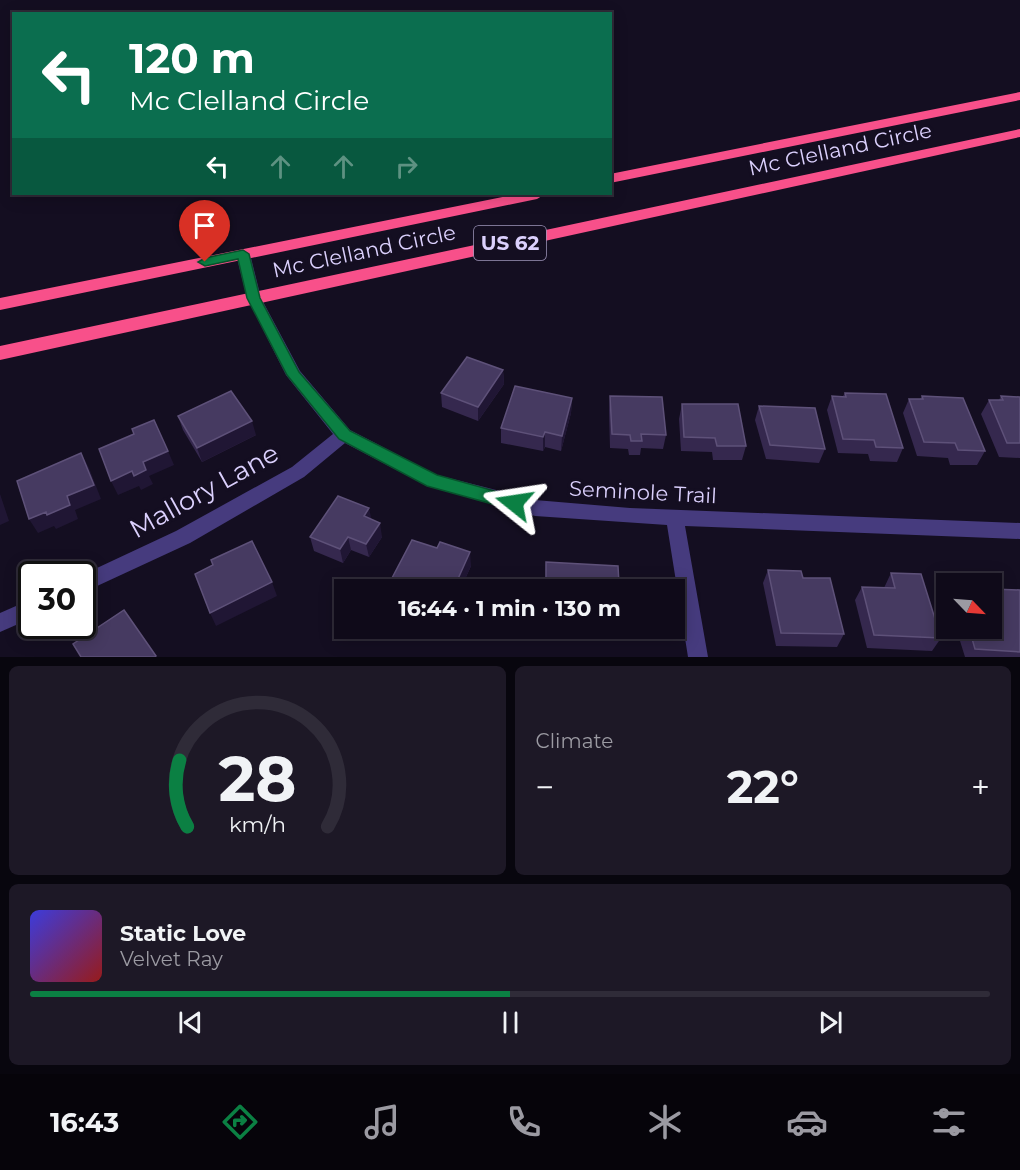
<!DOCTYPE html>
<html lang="en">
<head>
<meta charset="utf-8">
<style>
	:root { --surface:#0f0a19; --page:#1d1826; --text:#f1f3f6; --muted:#9b9aa2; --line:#2f2b38; --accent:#0b8043 }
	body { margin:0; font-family:Montserrat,sans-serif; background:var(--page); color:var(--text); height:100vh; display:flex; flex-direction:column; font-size:22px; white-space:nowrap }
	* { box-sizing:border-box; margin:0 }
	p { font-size:20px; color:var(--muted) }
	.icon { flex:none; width:33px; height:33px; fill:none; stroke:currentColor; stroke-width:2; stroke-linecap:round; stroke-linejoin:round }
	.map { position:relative; height:657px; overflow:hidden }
	.sheet { display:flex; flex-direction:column; gap:9px; padding:9px; background:#08060e; flex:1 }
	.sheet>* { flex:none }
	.top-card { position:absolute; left:12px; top:12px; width:600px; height:183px; border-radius:0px; box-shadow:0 3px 15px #0003,0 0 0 2px var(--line); background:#0b6e4f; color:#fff; overflow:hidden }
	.needle { width:39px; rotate:115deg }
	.buttons { position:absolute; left:936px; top:573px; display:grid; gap:12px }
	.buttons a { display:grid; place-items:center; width:66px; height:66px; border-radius:0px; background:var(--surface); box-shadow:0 3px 15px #0003,0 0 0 2px var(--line); font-size:30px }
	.speed { position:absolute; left:18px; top:561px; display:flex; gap:12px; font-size:30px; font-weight:700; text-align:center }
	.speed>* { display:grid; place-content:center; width:78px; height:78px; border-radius:50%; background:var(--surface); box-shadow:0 3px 15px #0003,0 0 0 2px var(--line); line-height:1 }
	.speed .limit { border:3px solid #111; border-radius:9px; background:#fff; color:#111 }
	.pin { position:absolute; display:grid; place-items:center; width:51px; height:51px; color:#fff; margin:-62px -26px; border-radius:50% 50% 50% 0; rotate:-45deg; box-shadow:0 0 6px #0007 }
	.pin .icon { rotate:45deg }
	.me { position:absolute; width:66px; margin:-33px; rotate:285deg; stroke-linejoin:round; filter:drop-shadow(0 0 4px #0008) }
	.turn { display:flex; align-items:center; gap:21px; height:126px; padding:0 18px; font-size:27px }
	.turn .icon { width:78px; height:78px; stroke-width:2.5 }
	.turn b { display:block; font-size:42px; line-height:51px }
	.lanes { display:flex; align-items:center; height:57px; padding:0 18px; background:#0003; justify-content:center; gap:30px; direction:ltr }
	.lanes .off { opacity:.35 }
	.big { font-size:45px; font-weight:700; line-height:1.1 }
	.sheet .card { flex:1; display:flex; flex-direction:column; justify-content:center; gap:9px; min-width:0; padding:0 21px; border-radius:9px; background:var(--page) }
	.sheet .dial { align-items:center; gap:0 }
	.dial svg { height:156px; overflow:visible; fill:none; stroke:var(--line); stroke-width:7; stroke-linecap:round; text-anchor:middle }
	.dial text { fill:var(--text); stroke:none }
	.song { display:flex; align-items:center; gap:18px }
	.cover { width:72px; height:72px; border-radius:9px; background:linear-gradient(135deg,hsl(240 70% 55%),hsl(0 70% 35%)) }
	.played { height:6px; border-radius:3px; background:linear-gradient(90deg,var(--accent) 50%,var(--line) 50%) }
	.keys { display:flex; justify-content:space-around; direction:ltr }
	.heat { display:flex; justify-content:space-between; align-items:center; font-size:33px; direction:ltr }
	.sheet .tiles { flex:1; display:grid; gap:9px; grid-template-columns:1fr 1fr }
	.card:last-child { grid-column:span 2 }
	.trip { position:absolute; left:334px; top:579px; width:351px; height:60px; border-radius:0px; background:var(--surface); box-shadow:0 3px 15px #0003,0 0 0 2px var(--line); font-weight:700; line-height:60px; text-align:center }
	.menu { display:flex; height:96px; justify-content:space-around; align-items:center; background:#06040a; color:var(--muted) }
	.menu .icon { width:42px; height:42px }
	.menu .on { color:var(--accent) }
	.menu b { font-size:27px; color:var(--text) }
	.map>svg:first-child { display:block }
</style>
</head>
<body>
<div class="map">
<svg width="1020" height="657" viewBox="0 0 1020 657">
	<rect width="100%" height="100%" fill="#140e21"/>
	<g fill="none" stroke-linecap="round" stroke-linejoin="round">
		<!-- minor -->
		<g fill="#463b7e" fill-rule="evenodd">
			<polygon points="243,250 250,254 261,298 300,371 350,430 437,475 535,500 630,508 1020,523 1020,539 685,526 708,657 688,657 667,525 535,516 427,486 345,443 304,477 190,543 82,593 82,575 176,531 292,467 333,434 286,375 247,298 236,254"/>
			<polygon points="32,599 32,618 0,632 0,613"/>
		</g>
		<!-- highway -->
		<g fill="#f8508a" fill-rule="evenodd">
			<polygon points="1020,92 1020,100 610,183 610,174"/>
			<polygon points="1020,129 1020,137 0,360 0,346"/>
			<polygon points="517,194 545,194 537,199 0,310 0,298"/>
		</g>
	</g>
	<!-- wall -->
	<g fill="#35284e">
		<polygon points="503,370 504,384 478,421 442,407 441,393"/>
		<polygon points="845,393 903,448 897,462 870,461 868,454 838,453 827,410 832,396 843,396"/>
		<polygon points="610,396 666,435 663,449 641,448 640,455 629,455 628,449 610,448 609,410"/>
		<polygon points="922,396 985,451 977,465 950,465 948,458 917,456 903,413 909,399 920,399"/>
		<polygon points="1001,396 1020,397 1020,458 999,457 981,414 989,400 999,400"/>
		<polygon points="572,398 571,413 561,451 545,447 543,451 501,443 501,428"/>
		<polygon points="682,404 746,446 742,460 713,460 712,452 681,451 679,419"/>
		<polygon points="759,406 825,449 819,463 766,459 755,420"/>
		<polygon points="178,416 256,435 202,462 183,430"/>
		<polygon points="371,519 382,537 369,557 351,550 343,563 314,551 310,537"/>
		<polygon points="546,562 619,584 618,590 545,590"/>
		<polygon points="471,566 460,590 394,590 392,578"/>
		<polygon points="768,570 803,578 844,634 837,647 776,646 763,583"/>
		<polygon points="891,573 941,638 932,651 867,648 855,600 862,587 884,588"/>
		<polygon points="953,576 988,584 948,584"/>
		<polygon points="946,586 946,597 944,589"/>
		<polygon points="1020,590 1020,657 965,657 956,628 992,628"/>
		<polygon points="426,628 442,628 440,633"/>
		<polygon points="546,628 614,628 613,637 546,634"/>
	</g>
	<!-- shaded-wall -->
	<g fill="#201634">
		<polygon points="503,370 504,384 478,421 478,407"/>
		<polygon points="572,398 571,413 561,451 562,436"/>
		<polygon points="252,421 256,435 202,462 197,448"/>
		<polygon points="545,432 545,447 543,451 543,437"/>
		<polygon points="168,451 174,465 149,476 153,484 141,490 139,486 118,495 111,481 143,462"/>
		<polygon points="81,453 89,468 101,499 75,510 78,519 56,529 54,526 38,533 29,519 67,496"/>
		<polygon points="0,494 9,521 0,525"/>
		<polygon points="369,508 372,522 364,516"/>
		<polygon points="380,523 382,537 369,557 366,544"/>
		<polygon points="348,537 351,550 343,563 340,549"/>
		<polygon points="470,552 471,566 460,590 453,590"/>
		<polygon points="272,582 277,596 216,626 210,613"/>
	</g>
	<!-- building -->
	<g fill="#463a61" stroke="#5e5179" stroke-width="1.5">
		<polygon points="467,357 503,370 478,407 441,393"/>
		<polygon points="515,386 572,398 562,436 545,432 543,437 501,428"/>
		<polygon points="231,391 252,421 197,448 178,416"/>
		<polygon points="845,393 886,394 903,448 876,447 874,440 843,439 832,396 846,397"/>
		<polygon points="610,396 662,397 666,435 641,434 642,441 631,441 630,435 612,434"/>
		<polygon points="922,396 963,398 985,451 958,450 955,443 924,442 909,399 923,399"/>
		<polygon points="1001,396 1020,397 1020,443 1007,443 989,400 1003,400"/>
		<polygon points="682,404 738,404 746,446 717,446 715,438 684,437"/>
		<polygon points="759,406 815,408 825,449 770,445"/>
		<polygon points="154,420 168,451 143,462 146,470 134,476 132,471 111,481 99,449 134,434 132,429"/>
		<polygon points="81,453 94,485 67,496 70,505 47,515 46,512 29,519 17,481"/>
		<polygon points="338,496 369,508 364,516 380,523 366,544 348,537 340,549 310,537"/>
		<polygon points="412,540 437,548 440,542 470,552 453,590 412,590 414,585 392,578"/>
		<polygon points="252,541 272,582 210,613 195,574 213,565 211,560"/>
		<polygon points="546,562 618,566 619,584 612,583 612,590 546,590"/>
		<polygon points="768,570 801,571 803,578 830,578 844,634 781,633"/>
		<polygon points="891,573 921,574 941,638 874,635 862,587 895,588"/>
		<polygon points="953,576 987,578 988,584 955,584"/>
		<polygon points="992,589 1020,590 1020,652 975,649 969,628 992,628"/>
		<polygon points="124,610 156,656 155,657 81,657 73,644"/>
	</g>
	<!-- route -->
	<polygon fill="#0b8043" stroke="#07532c" stroke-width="1.5" points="243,250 249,254 260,298 299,372 350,431 437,475 520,498 523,503 520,508 514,510 427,486 339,439 287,375 247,298 238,259 205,266 198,262 205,258"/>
	<g text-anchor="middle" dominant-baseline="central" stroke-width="6" stroke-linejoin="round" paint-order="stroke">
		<!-- shield labels -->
		<rect fill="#140e21" stroke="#9f96bb" stroke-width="1.5" x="474" y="226" width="72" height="34" rx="4.5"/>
		<g font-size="20" font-weight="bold" fill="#dbd0fd">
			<text x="510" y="243">US 62</text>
		</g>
		<!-- street labels -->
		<g font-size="21" fill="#dbd0fd" stroke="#140e21">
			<text transform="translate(840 149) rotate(-12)">Mc Clelland Circle</text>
			<text transform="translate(364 251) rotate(-12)">Mc Clelland Circle</text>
			<text transform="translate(643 492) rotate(3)">Seminole Trail</text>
		</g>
		<!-- near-street labels -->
		<g font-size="26" fill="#dbd0fd" stroke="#140e21">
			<text transform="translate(204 491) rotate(-29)">Mallory Lane</text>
		</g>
	</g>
</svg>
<div class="buttons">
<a><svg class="needle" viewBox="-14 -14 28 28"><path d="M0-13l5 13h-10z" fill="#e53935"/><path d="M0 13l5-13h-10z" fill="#9b9aa2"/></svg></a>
</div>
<div class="speed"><div class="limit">30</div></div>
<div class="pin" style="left:205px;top:262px;background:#d93025"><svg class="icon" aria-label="arrive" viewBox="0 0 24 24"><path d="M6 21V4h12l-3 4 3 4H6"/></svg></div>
<svg class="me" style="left:514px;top:503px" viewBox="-20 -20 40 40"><path d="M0-17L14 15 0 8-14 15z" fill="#0b8043" stroke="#fff" stroke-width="4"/></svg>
<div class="trip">16:44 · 1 min · 130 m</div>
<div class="top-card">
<div class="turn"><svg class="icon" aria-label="left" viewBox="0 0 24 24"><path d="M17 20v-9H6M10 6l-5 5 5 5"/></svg><div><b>120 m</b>Mc Clelland Circle</div></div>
<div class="lanes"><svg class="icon" aria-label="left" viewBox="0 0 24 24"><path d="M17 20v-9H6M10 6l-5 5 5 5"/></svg><svg class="icon off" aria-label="ahead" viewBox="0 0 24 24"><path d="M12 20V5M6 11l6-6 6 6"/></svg><svg class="icon off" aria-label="ahead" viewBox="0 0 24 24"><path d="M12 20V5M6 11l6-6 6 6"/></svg><svg class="icon off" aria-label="right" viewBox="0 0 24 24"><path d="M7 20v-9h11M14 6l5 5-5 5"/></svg></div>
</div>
</div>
<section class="sheet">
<div class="tiles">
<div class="card dial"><svg viewBox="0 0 100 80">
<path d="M14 69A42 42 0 1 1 86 69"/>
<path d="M14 69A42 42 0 0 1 10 35" stroke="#0b8043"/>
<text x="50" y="56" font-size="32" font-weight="700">28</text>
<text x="50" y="72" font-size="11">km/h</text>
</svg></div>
<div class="card"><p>Climate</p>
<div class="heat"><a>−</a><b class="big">22°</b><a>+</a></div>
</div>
<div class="card">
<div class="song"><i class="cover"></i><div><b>Static Love</b><p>Velvet Ray</p></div></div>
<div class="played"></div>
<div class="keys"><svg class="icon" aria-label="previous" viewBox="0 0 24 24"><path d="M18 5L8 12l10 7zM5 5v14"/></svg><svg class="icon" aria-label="pause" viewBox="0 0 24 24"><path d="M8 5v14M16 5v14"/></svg><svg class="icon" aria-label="next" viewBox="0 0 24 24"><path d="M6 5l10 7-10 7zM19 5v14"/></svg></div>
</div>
</div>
</section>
<nav class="menu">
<b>16:43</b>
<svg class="icon on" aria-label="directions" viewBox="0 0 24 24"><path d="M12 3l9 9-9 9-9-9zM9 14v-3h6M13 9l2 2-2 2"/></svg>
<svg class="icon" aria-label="music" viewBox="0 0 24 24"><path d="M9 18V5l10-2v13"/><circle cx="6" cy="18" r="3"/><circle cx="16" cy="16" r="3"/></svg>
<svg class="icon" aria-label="phone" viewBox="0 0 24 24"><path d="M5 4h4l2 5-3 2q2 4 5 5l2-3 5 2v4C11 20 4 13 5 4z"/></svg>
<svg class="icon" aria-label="climate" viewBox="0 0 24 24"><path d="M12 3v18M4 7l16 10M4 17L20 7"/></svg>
<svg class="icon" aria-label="car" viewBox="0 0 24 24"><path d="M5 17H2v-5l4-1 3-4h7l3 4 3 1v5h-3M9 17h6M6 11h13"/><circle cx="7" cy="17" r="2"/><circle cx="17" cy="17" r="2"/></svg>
<svg class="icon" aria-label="filters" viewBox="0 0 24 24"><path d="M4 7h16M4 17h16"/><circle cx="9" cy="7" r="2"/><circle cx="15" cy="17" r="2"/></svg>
</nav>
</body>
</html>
